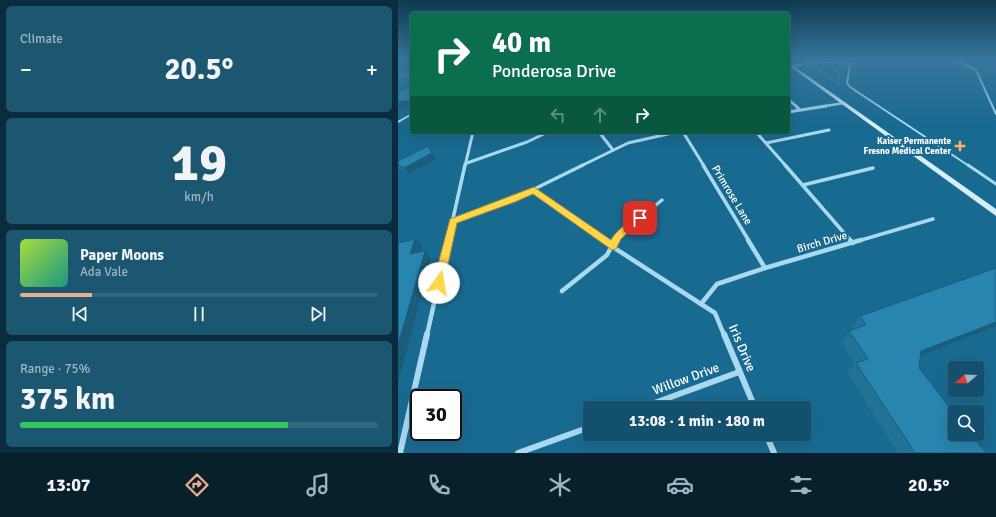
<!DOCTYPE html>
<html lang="en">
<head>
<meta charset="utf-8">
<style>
	:root { --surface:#13506d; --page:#1c5772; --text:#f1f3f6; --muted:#9db5c2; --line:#326780; --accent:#eead8d }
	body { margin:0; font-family:Signika,sans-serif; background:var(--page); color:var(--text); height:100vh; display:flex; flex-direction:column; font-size:15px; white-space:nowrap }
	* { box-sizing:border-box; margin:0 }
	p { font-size:13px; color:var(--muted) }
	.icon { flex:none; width:22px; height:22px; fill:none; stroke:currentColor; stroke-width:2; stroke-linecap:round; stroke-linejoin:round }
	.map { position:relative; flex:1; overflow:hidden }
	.sheet { display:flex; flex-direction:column; gap:6px; padding:6px; background:#0a2c3c; width:398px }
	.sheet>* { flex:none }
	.guide { position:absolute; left:12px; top:12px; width:380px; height:122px; border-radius:4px; box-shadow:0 4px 16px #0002,0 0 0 1px var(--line); background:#0b6e4f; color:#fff; overflow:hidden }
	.needle { width:26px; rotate:251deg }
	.tools { position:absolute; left:550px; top:361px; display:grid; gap:8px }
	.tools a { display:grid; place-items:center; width:36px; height:36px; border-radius:4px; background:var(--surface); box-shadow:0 4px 16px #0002,0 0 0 1px var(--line); font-size:20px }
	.speed { position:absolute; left:12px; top:389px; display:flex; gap:8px; font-size:20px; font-weight:700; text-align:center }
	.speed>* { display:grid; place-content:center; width:52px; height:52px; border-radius:50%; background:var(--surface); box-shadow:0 4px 16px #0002,0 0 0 1px var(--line); line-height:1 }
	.speed .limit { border:2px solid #111; border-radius:6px; background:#fff; color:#111 }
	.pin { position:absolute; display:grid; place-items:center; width:34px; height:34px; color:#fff; margin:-17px; border-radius:8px; box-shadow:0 2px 6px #0006 }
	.me { position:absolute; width:44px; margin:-22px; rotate:13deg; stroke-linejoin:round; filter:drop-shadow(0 0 3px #0008) }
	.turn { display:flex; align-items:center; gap:14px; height:84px; padding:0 16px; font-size:18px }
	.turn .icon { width:52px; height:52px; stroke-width:2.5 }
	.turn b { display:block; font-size:28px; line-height:34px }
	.lanes { display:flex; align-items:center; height:38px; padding:0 16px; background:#0003; justify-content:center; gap:20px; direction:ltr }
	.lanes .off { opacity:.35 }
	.big { font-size:30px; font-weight:700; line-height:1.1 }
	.sheet .tile { flex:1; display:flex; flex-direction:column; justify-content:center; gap:6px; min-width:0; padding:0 14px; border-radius:6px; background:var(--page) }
	.sheet .dial { align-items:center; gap:0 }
	.dial b { font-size:52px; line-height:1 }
	.song { display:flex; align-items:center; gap:12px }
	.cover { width:48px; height:48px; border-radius:6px; background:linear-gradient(135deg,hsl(80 70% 55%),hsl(170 70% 35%)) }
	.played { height:4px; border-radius:2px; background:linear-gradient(90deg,var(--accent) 20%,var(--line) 20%) }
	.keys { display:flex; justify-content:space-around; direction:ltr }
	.heat { display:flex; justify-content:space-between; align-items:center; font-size:22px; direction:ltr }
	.charge { height:6px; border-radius:3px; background:linear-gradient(90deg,#34c759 75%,var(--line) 0) }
	.trip { position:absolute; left:185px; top:401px; width:228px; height:40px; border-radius:4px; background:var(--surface); box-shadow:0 4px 16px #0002,0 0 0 1px var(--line); font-weight:700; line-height:40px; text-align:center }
	.menu { display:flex; height:64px; justify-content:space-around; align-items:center; background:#08202c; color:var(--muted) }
	.menu .icon { width:28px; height:28px }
	.menu .selected { color:var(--accent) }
	.menu b { font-size:18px; color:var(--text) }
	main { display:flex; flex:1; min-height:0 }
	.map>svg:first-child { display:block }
</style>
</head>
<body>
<main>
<section class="sheet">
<div class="tile"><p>Climate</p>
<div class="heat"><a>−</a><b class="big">20.5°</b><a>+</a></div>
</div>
<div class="tile dial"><b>19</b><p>km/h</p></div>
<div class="tile">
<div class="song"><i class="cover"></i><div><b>Paper Moons</b><p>Ada Vale</p></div></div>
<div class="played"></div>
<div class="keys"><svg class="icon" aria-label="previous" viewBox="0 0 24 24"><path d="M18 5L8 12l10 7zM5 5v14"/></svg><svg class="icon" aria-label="pause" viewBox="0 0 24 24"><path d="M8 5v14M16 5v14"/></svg><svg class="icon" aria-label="next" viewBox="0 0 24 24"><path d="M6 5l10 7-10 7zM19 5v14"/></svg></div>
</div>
<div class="tile"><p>Range · 75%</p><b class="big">375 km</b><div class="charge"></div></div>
</section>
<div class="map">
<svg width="598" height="453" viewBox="0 0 598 453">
	<rect width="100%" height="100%" fill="#196a91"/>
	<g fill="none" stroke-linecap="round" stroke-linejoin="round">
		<!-- path -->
		<g stroke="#a8d9ef" stroke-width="1" stroke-dasharray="1 2" stroke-linecap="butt">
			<polyline points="421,70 429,75 442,86"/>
			<polyline points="436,70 441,73 441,84"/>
		</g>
		<!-- service-far1 -->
		<g stroke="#a8d9ef" stroke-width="2">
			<polyline points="453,59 449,83 452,87 571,166"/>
			<polyline points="554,59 578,70 598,114"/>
			<polyline points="394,66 425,62 453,64"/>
			<polyline points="0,122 14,114"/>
		</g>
		<!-- service -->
		<polyline stroke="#a8d9ef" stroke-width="3" points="570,165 598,184"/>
		<!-- minor-far4 -->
		<g stroke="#a8d9ef" stroke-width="2.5">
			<polyline points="390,99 399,107"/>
			<polyline points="421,107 446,103"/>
		</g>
		<!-- minor-far3 -->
		<g stroke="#a8d9ef" stroke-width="3">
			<polyline points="398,106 402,110"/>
			<polyline points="390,112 428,106"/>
			<polyline points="201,132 215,150"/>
			<polyline points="285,132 306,166"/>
			<polyline points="358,132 388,166"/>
			<polyline points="368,143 431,130"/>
			<polyline points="69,163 129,142 150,132"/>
			<polyline points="67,166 75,132"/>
			<polyline points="183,166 230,143 279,132"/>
		</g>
		<!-- minor-far2 -->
		<g stroke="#a8d9ef" stroke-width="3.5">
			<polyline points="305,165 351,241"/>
			<polyline points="387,165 453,241"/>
			<polyline points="405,185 475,168"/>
			<polyline points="136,190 206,241"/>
			<polyline points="55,221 114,200 185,165"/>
			<polyline points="50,241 67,165"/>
			<polyline points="217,241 219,237 264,200"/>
			<polyline points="460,241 535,219"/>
		</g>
		<!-- minor-far1 -->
		<g stroke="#a8d9ef" stroke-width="4.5">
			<polyline points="204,240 303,304"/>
			<polyline points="350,240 367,268"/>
			<polyline points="452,240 455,243"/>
			<polyline points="164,291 209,255 217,240"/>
			<polyline points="29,335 50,240"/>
			<polyline points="326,335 317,313 303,304 319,284 367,268 463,240"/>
		</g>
		<!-- minor -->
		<g stroke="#a8d9ef" stroke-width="6">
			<polyline points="326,334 357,408"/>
			<polyline points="243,408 341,372"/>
			<polyline points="368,434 376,453"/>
			<polyline points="2,453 29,334"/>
			<polyline points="120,453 192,427"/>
		</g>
		<!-- secondary -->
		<polygon fill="#d5eefb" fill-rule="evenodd" points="390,62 598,209 598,216 390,65"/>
	</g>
	<!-- wall -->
	<g fill="#227296">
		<polygon points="14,59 14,107 0,109 9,88 7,86 0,86 0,60"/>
		<polygon points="586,59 598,59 598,73 588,69 593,62"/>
		<polygon points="33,151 38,159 11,174 0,168 0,161"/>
		<polygon points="462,316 522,356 521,368 588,453 500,453 449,372 457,364 443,342 451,331 455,330 454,327"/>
	</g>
	<!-- shaded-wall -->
	<g fill="#1b5d7a">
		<polygon points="14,100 14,107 0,109 0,102"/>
		<polygon points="30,146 38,159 11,174 6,168"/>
		<polygon points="17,239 24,245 19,261 12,254"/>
		<polygon points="27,251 33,258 0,383 0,345"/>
		<polygon points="598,322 598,326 510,361 523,351"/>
	</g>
	<!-- building -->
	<g fill="#2785af" stroke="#1b5d7a">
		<polygon points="1,59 14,59 14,100 0,102 0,92 2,90 12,87 11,83 6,84 9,79 0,80 0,70 12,69 13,67 11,65 0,65 0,60"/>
		<polygon points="30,146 34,153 6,168 0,165 0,161"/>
		<polygon points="17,239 12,254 27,251 0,345 0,243"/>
		<polygon points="598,268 598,322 523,351 521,368 557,414 557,434 573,434 588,453 517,453 458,363 470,359 451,331 468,325 462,316"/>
	</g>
	<!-- sky -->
	<linearGradient id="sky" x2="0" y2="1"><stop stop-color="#0e3a50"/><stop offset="0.48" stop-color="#38769d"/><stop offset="1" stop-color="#38769d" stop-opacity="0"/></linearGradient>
	<rect width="598" height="123" fill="url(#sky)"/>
	<!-- route -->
	<path fill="#ffd54a" stroke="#a68a30" d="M136 187 213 240C216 233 237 214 245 216L246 218 223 239 218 249 214 250 135 194 117 202 59 223 46 283 44 286 41 287 37 286 35 283 52 219Z"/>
	<!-- markers -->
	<path fill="#ffae66" stroke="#196a91" stroke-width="1.5" d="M560 140h4v4h4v4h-4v4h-4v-4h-4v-4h4z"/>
	<g text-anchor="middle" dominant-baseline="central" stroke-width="4" stroke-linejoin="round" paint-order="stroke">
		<!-- far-poi labels -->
		<g font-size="9" font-weight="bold" fill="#fff" stroke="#196a91" text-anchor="end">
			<text x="553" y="141">Kaiser Permanente<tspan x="553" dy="10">Fresno Medical Center</tspan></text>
		</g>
		<!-- street labels -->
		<g font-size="11" fill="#fff" stroke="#196a91">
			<text transform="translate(334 195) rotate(59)">Primrose Lane</text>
			<text transform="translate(424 242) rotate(-16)">Birch Drive</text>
		</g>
		<!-- near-street labels -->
		<g font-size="13" fill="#fff" stroke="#196a91">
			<text transform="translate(344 348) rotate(67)">Iris Drive</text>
			<text transform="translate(288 379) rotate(-20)">Willow Drive</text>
		</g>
	</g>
</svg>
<div class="tools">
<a><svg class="needle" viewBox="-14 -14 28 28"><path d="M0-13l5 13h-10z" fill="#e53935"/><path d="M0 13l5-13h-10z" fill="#9db5c2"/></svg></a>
<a><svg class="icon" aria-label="search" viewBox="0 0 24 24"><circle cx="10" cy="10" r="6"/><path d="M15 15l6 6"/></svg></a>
</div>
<div class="speed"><div class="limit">30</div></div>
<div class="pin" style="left:242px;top:218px;background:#d93025"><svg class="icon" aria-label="arrive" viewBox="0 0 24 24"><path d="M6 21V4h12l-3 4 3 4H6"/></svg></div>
<svg class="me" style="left:41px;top:283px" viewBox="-20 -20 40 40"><circle r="19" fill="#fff"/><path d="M0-13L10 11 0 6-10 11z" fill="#ffd54a"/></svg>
<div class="trip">13:08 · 1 min · 180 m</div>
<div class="guide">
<div class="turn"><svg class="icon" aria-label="right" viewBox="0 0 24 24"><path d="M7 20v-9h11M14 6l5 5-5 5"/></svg><div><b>40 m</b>Ponderosa Drive</div></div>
<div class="lanes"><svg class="icon off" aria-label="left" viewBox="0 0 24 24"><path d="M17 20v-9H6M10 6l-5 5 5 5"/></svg><svg class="icon off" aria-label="ahead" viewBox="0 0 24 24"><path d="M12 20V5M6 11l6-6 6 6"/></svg><svg class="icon" aria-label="right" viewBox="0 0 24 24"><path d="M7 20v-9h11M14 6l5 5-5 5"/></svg></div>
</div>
</div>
</main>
<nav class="menu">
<b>13:07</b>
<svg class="icon selected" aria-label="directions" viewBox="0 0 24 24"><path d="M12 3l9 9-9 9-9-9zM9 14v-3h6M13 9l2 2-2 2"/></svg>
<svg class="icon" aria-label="music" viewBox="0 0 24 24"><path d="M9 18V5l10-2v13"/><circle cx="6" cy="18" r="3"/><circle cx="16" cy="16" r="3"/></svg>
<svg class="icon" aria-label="phone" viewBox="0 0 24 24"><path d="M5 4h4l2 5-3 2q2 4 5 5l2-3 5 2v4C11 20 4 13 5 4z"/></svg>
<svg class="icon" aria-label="climate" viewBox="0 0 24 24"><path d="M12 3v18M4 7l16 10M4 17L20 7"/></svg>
<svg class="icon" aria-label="car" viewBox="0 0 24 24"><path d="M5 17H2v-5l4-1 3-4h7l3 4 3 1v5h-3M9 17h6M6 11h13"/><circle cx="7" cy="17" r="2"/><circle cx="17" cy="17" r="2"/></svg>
<svg class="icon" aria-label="filters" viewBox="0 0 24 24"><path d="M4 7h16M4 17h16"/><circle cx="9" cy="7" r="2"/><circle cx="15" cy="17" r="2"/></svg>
<b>20.5°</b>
</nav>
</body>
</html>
